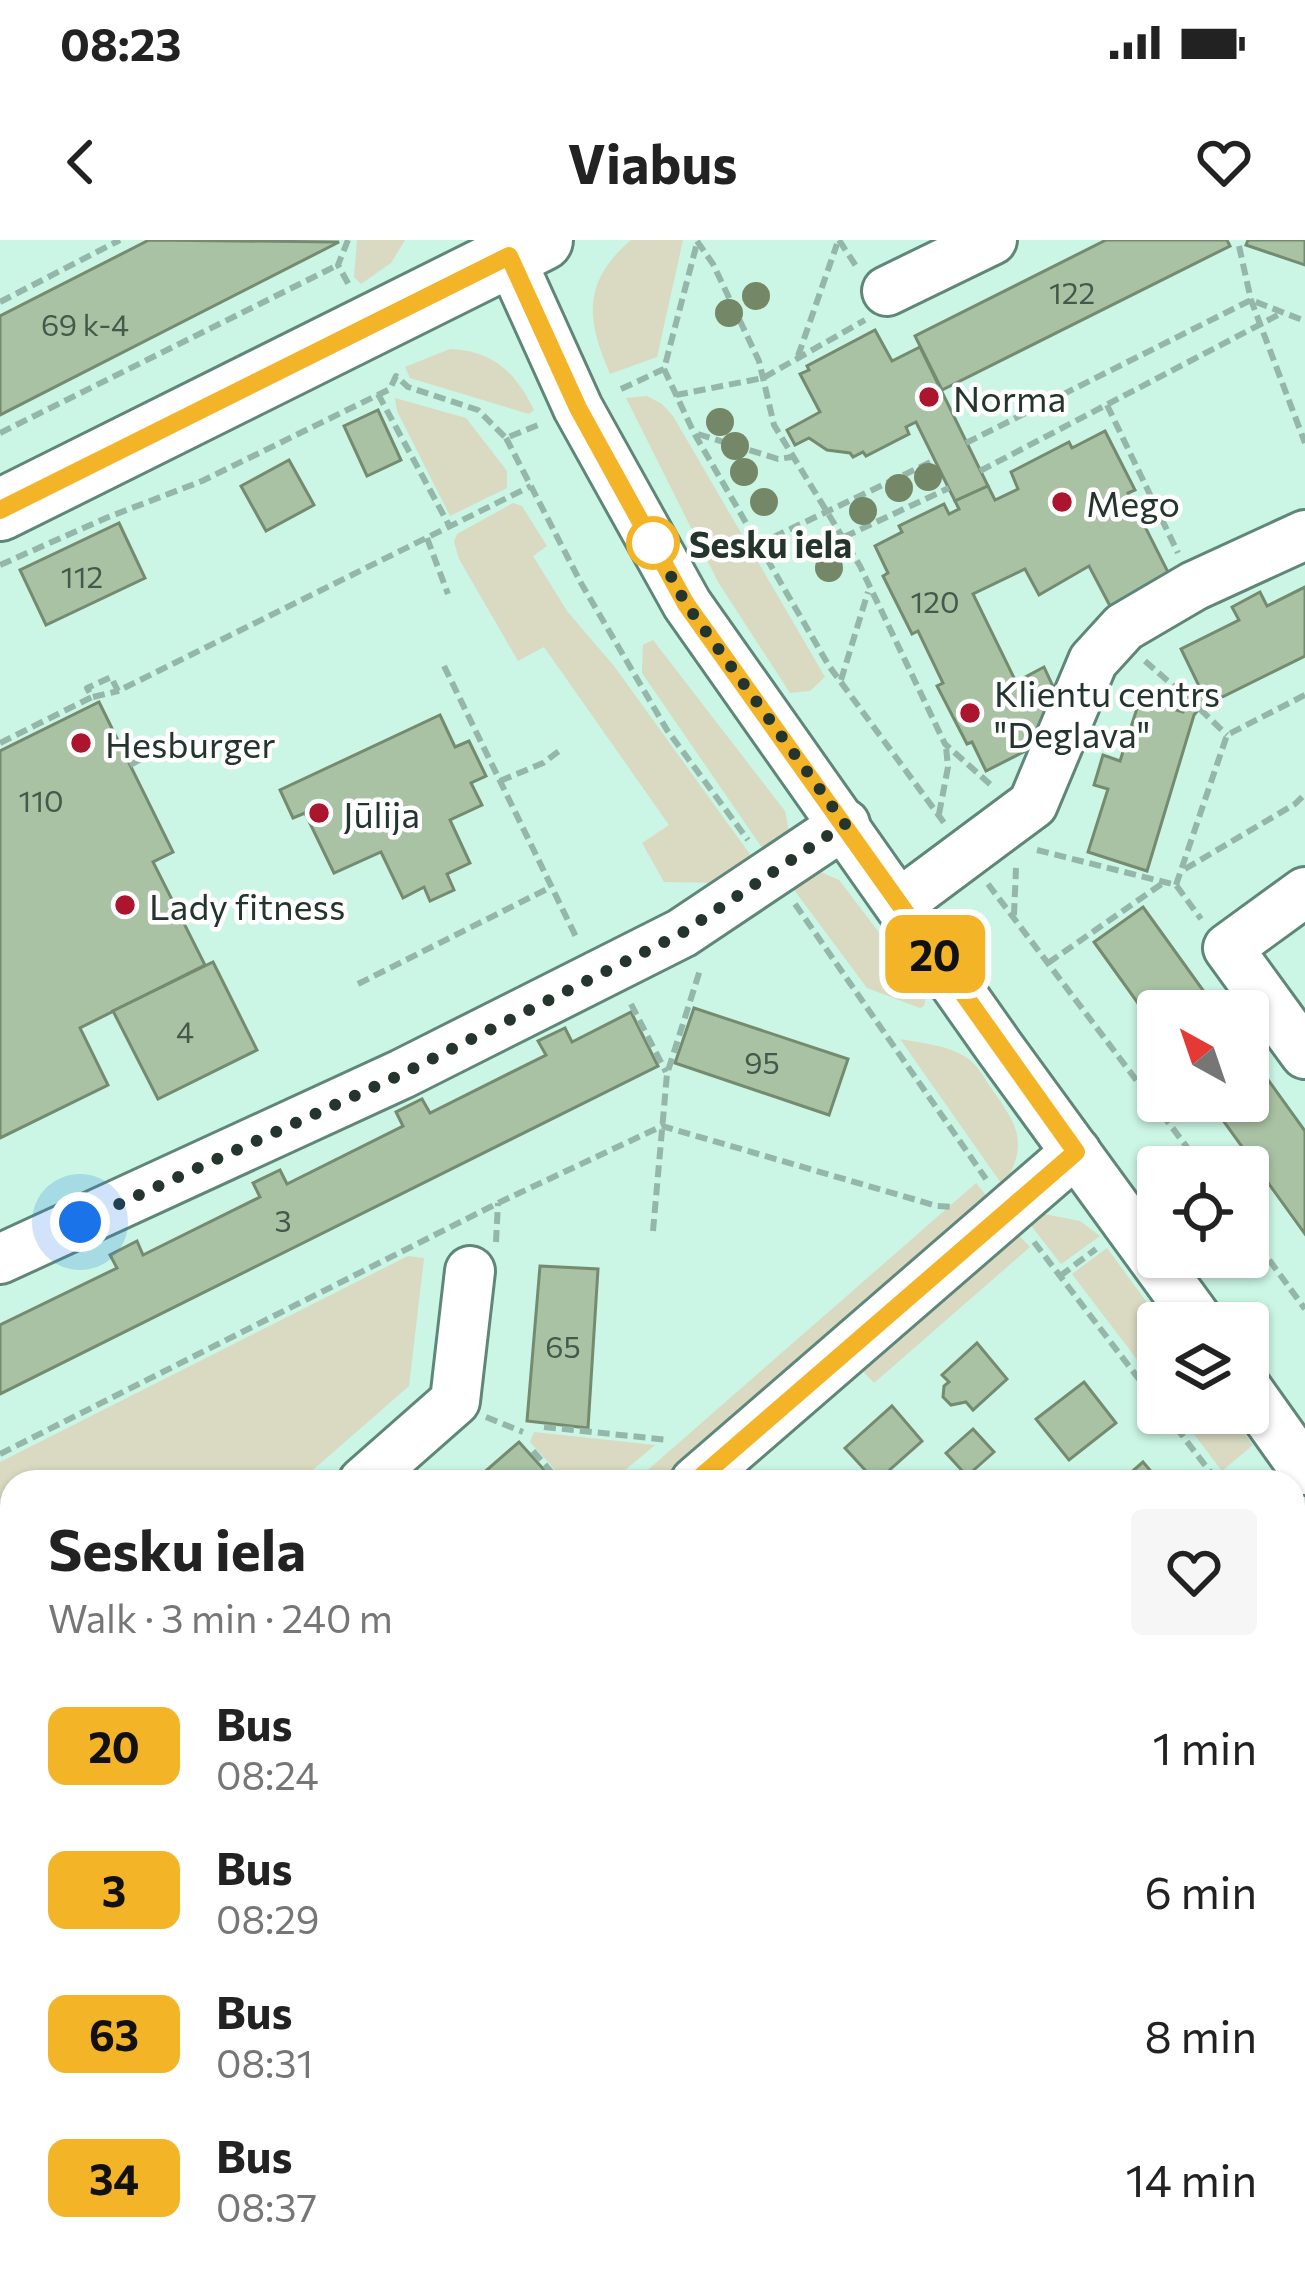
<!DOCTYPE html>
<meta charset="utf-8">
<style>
body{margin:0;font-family:Commissioner,sans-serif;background:#f6f6f6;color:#222;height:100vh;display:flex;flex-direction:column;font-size:45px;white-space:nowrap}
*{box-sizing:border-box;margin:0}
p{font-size:39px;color:#767676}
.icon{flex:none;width:66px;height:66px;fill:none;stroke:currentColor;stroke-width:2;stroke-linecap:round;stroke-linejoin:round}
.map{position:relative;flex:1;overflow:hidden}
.panel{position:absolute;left:0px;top:1230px;width:1305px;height:807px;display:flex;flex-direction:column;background:#fff;border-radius:36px 36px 0 0;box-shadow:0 3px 9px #0004}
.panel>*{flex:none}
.badge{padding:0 24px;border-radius:18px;font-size:42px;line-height:78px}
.needle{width:78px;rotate:320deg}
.tools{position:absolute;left:1137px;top:750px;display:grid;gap:24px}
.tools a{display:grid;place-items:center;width:132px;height:132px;border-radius:12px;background:#fff;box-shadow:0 3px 9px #0004;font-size:60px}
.you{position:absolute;width:60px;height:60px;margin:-30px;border:9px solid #fff;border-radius:50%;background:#1a73e8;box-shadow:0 0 0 18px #1a73e833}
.map>.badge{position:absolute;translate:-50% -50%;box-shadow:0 0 0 6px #fff}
.round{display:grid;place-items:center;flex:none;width:126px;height:126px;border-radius:12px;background:#f6f6f6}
.headline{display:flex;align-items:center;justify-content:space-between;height:204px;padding:0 48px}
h1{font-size:57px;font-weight:700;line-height:90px}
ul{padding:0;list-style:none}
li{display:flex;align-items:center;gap:36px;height:144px;padding:0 48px}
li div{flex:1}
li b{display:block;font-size:45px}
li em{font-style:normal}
li .badge{min-width:132px;font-weight:700;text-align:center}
.status{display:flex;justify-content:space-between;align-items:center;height:84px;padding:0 60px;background:#fff;direction:ltr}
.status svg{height:33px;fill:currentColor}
header{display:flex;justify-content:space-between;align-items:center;height:156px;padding:0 48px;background:#fff;font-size:54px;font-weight:700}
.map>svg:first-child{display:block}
</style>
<div class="status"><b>08:23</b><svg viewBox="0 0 49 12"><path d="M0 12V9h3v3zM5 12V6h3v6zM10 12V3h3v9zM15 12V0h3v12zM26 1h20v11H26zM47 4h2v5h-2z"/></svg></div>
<header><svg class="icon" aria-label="back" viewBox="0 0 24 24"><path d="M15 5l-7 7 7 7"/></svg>Viabus<svg class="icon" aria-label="heart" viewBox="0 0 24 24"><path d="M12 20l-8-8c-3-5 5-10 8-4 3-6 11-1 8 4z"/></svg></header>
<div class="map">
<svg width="1305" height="2035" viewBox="0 0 1305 2035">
<rect width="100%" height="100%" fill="#cbf5e4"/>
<g fill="#d9dac1">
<path d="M357 0H405L391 23 361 44 354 37Z"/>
<path d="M631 0H683L657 117 610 134C586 79 582 42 631 0Z"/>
<path d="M450 109C494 111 515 132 534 170L529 174 410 138 405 127Z"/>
<path d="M647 156 662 164 673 176 825 437 810 451 790 453 718 342 626 158Z"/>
<path d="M395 158 466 178 507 231V248L450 276 397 171Z"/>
<path d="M513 263 522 266 547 306 533 316 567 371 614 426 757 624 723 643 664 642 642 603 669 585 544 407 518 421 459 319 454 302 457 294Z"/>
<path d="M653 400 785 571 789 591 767 615 642 433 643 405Z"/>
<path d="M816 630 839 640 922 749 926 756 924 766 920 768 867 748 786 639Z"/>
<path d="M900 799C921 803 946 805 964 816 976 823 982 834 989 845 1016 884 1031 901 1003 946Z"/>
<path d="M976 943 990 960 668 1242H634Z"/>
<path d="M1044 974 1080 981 1100 996 1061 1024 1026 979Z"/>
<path d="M1013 989 1030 1007 874 1143 859 1127Z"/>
<path d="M1107 1008 1162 1083H1158V1147L1072 1034Z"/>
<path d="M408 1016 424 1018 409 1146 299 1242H12V1455L0 1431V1222Z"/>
<path d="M1178 1173H1229L1253 1205 1222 1231Z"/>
<path d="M534 1192 655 1205 611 1242H566L530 1202Z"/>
</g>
<g fill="#a9c2a3" stroke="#758b6f" stroke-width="3">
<path d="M149 0 339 2 0 175V76Z"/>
<path d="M1106 0H1227L1230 6 942 150 915 96Z"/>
<path d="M1248 0H1305V25L1246 5Z"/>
<path d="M875 90 892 121 920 107 988 246 955 261 916 182 906 187 909 194 866 216 863 212 853 217 850 213 827 210 809 198 795 205 787 190 820 172 800 134 809 130 807 126Z"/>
<path d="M378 170 401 220 367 236 344 186Z"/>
<path d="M1105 191 1135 250 1128 253 1170 336 1110 366 1089 326 1039 355 1025 329 973 354 1016 442 1044 427 1058 457 1045 501 986 531 972 502 967 504 937 446 943 443 918 391 912 394 883 336 888 333 875 306 902 292 899 286 944 264 949 274 959 269 955 261 988 246 995 260 1018 249 1011 232 1069 202 1072 208Z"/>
<path d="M289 220 314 265 266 291 241 246Z"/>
<path d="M119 283 145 338 46 385 20 330Z"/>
<path d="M1305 347V416L1208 464 1206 461 1194 475 1147 631 1088 612 1108 549 1094 545 1103 515 1120 521 1140 459 1183 472 1201 450 1181 409 1239 380 1232 367 1260 352 1267 366Z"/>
<path d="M99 462 173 612 153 622 205 725 80 788 108 845 0 898V511Z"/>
<path d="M440 475 455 507 469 501 486 536 471 543 482 565 450 580 470 623 447 634 454 650 430 661 424 647 403 658 381 612 334 633 305 573 293 578 280 550Z"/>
<path d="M1143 667 1218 771H1158V791L1094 702Z"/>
<path d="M213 722 257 810 158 859 113 771Z"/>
<path d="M694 768 848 819 829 875 675 823Z"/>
<path d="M631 772 658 826 0 1154V1085L117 1028 110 1015 137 1001 143 1015 260 957 253 943 280 930 287 944 403 886 396 872 422 859 430 873 546 815 538 801 565 788 572 802Z"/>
<path d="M1248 812 1305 891V994L1209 861H1248Z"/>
<path d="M540 1026 598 1029 588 1188 527 1181Z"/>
<path d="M977 1103 1007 1139 973 1170 966 1162 951 1165 943 1157 944 1146 949 1142 942 1135Z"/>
<path d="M1084 1142 1116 1183 1069 1220 1036 1179Z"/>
<path d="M892 1166 922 1201 876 1242 845 1208Z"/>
<path d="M973 1189 994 1212 967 1236 946 1213Z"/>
<path d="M519 1202 555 1242H473Z"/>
<path d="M1143 1222 1160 1242H1120Z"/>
<path d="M1295 1419 1305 1431V1500L1298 1492 1293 1496Z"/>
<path d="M1295 1879 1305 1889V1957L1297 1965 1293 1960Z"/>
<path d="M209 2025H322L311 2035H198Z"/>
<path d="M382 2025H461L470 2035H391Z"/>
<path d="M671 2025H714L724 2035H661Z"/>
</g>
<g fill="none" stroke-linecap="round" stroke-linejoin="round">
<g stroke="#5f8678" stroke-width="54">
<g id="minor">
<path d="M502 0 578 168 687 364 999 807 1200 1083"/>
<path d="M887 51 992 0"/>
<path d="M1305 652 1228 708 1305 814"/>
<path d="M900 663 1033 564 1093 421 1124 387 1194 346 1305 295"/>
<path d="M0 1019 402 834 682 693 845 584"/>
<path d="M1248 1150 1305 1230"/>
<path d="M363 1242 455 1161 470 1031"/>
<path d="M695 1242 1076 912"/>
<path d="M0 1563 12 1553"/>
<path d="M0 1645 12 1660"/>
<path d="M0 1861 12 1849"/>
</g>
</g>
<g stroke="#5f8678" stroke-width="66">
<path id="major" d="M0 270 542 0"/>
</g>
<g stroke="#95b7a9" stroke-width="6" stroke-dasharray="12 6" stroke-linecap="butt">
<path d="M348 0 338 25 349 45"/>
<path d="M839 0 858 29"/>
<path d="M697 1 713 24 759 121 774 185 860 326 945 504 992 546"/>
<path d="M1239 6 1251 60 1305 203"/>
<path d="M0 62 120 0"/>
<path d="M798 116 837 4"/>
<path d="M664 129 694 193 829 426 945 584"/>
<path d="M621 149 664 129 697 3"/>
<path d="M378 154 450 287"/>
<path d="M676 155 763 138 865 80"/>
<path d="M1107 165 1178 313"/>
<path d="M0 193 338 25"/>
<path d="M698 194 778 219 792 217"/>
<path d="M506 198 581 343 667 490 748 600"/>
<path d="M966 203 1251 60 1305 81"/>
<path d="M980 231 1280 74"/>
<path d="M844 297 949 248"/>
<path d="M427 298 448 354"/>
<path d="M757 305 935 220"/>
<path d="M0 325 106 278 202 241 390 149 396 136 408 147 478 170 506 198 543 183"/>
<path d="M1145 421 1192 462"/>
<path d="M444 426 578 701"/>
<path d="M841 440 868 352"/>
<path d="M93 457 118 451"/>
<path d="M1200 469 1227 495"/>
<path d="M0 503 92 457 87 448 111 437 118 451 531 246"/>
<path d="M130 525 160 509"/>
<path d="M500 541 543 523 559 511"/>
<path d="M939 574 948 527 946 507"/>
<path d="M1037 610 1176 645 1201 679"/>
<path d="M1185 629 1295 564 1305 554"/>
<path d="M988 644 1202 927"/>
<path d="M1176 645 1227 495 1305 455"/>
<path d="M795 664 986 939"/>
<path d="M1014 675 1016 628"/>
<path d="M1048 723 1163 643"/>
<path d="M358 744 551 647"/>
<path d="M631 764 666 832"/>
<path d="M653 991 667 834 700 730"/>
<path d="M1248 991 1305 1069"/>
<path d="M496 1002 498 963"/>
<path d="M1034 1002 1158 1164"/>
<path d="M1060 1036 1096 1009"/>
<path d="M1165 1173 1218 1242"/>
<path d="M486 1177 523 1192"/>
<path d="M544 1187 669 1200"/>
<path d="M533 1211 560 1242"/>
<path d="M0 1214 498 963 662 886 937 966 952 967"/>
<path d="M1293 1340 1305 1356"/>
<path d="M0 1444 10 1462 12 1503"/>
<path d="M760 2025 770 2035"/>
<path d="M161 2035 172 2025"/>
</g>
<use href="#minor" stroke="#fff" stroke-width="48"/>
<use href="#major" stroke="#fff" stroke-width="60"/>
</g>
<g fill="#748767">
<circle cx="756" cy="56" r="14"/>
<circle cx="729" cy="73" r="14"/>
<circle cx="720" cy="182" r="14"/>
<circle cx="735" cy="206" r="14"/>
<circle cx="744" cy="232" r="14"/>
<circle cx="928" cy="237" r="14"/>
<circle cx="899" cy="248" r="14"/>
<circle cx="764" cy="262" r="14"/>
<circle cx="863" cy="271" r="14"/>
<circle cx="829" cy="328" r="14"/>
</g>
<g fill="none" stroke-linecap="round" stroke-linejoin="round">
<g stroke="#fff" stroke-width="27">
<path id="line" d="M0 270 509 16 578 168 686 364 1076 912 695 1242"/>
</g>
<use href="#line" stroke="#f4b427" stroke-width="18"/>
<path stroke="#24352e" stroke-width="12" stroke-dasharray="0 21.6" d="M80 982 402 834 682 693 845 584 686 364 653 303"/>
</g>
<g fill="#ab152e" stroke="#fff" stroke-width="4.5">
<circle cx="929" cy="157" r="12"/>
<circle cx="1062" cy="262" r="12"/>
<circle cx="970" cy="473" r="12"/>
<circle cx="81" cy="503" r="12"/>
<circle cx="319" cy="573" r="12"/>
<circle cx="125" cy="665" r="12"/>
</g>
<circle fill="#fff" stroke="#f4b427" stroke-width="6" cx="653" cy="303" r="24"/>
<g text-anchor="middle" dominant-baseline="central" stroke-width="9" stroke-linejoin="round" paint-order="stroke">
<g font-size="30" fill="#45584b">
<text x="1072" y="51">122</text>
<text x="85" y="83">69 k-4</text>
<text x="82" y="335">112</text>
<text x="935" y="360">120</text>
<text x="41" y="559">110</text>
<text x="185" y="790">4</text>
<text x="762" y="821">95</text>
<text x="283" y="979">3</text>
<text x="563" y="1105">65</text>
</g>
<g font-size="36" fill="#24352e" stroke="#fff" text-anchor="start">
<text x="953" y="157">Norma</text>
<text x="1086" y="262">Mego</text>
<text x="994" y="452">Klientu centrs<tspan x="994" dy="41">"Deglava"</tspan></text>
<text x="105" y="503">Hesburger</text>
<text x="343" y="573">Jūlija</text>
<text x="149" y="665">Lady fitness</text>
</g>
<g font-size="36" font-weight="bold" fill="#24352e" stroke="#fff" text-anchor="start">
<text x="689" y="303">Sesku iela</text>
</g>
</g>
</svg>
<div class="tools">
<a><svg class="needle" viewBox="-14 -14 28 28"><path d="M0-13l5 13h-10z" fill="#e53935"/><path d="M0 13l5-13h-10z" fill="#767676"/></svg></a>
<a><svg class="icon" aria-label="locate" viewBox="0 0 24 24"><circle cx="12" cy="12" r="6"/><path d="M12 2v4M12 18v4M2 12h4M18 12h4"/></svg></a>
<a><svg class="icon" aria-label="layers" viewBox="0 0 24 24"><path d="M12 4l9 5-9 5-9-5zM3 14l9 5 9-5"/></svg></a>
</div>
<div class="you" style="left:80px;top:982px"></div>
<b class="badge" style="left:935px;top:714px;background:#f4b427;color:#111">20</b>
<section class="panel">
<div class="headline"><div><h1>Sesku iela</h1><p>Walk · 3 min · 240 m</p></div><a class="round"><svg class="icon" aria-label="heart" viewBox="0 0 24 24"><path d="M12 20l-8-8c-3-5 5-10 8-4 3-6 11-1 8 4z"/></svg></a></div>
<ul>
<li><span class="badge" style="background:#f4b427;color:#111">20</span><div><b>Bus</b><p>08:24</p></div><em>1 min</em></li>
<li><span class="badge" style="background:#f4b427;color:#111">3</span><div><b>Bus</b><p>08:29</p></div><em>6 min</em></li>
<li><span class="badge" style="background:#f4b427;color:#111">63</span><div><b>Bus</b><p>08:31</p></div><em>8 min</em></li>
<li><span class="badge" style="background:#f4b427;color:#111">34</span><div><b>Bus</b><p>08:37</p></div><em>14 min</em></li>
</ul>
</section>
</div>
